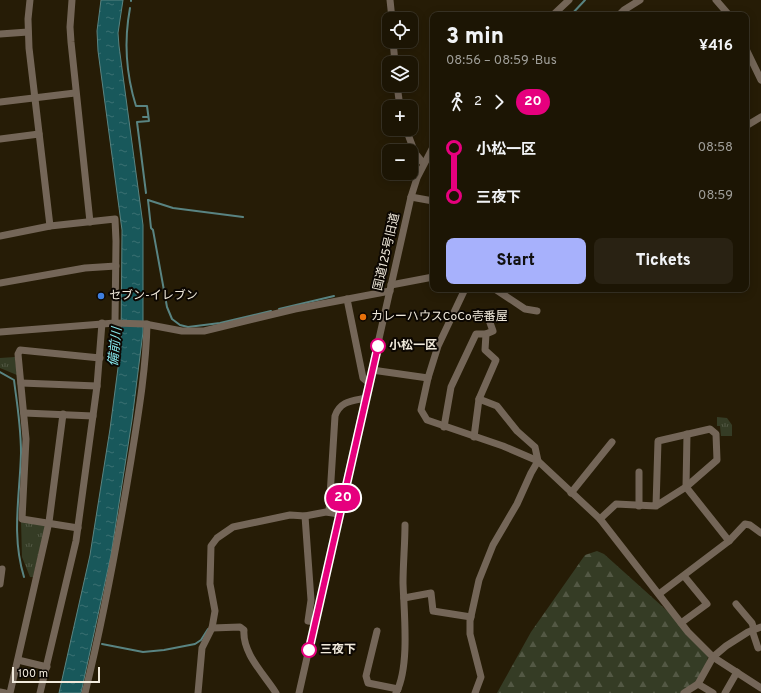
<!DOCTYPE html>
<meta charset="utf-8">
<style>
body{margin:0;font-family:Overpass,"Noto Sans JP",sans-serif;background:#292213;color:#f1f3f6;height:100vh;display:flex;flex-direction:column;font-size:15px;white-space:nowrap}
*{box-sizing:border-box;margin:0}
p{font-size:13px;color:#a09f9a}
.icon{flex:none;width:22px;height:22px;fill:none;stroke:currentColor;stroke-width:2;stroke-linecap:round;stroke-linejoin:round}
.map{position:relative;flex:1;overflow:hidden}
.panel{position:absolute;left:430px;top:12px;width:319px;height:280px;display:flex;flex-direction:column;background:#1c1504;border-radius:8px;box-shadow:0 2px 10px #0003,0 0 0 1px #3a3426}
.panel>*{flex:none}
.badge{padding:0 8px;border-radius:13px;font-size:14px;line-height:26px}
.controls{position:absolute;left:382px;top:12px;display:grid;gap:8px}
.controls a{display:grid;place-items:center;width:36px;height:36px;border-radius:8px;background:#1c1504;box-shadow:0 2px 10px #0003,0 0 0 1px #3a3426;font-size:20px}
.scale{position:absolute;left:12px;bottom:10px;width:88px;box-sizing:border-box;padding-left:4px;border:2px solid #f1eadc;border-top:0;font-size:11px;line-height:14px;white-space:nowrap;color:#f1eadc;-webkit-text-stroke:3px #0c0702;paint-order:stroke}
.map>.badge{position:absolute;translate:-50% -50%;box-shadow:0 0 0 2px #fff}
.legs{display:flex;align-items:center;gap:6px;height:44px;padding:0 16px;font-size:13px}
.legs p{margin-inline-start:auto}
.head{display:flex;align-items:center;justify-content:space-between;height:68px;padding:0 16px}
h1{font-size:22px;font-weight:800;line-height:30px}
.button{display:flex;gap:8px;margin-top:auto;padding:8px 16px}
.button a{flex:1;height:46px;border-radius:8px;background:#a7b1fc;color:#111;font-size:16px;font-weight:800;line-height:46px;text-align:center}
.button a+a{background:#292213;color:#f1f3f6}
ul{padding:0 16px;list-style:none}
li{display:flex;align-items:center;gap:14px;height:48px;font-size:15px}
li i{display:grid;place-items:center;width:6px;height:100%;margin:0 5px;background:currentColor}
li i::after{content:'';width:10px;height:10px;margin:-5px;border:3px solid;border-radius:50%;background:#1c1504}
li p{margin-inline-start:auto}
li:first-child i{background:linear-gradient(#0000 50%,currentColor 0)}
li:last-child i{background:linear-gradient(currentColor 50%,#0000 0)}
.map>svg:first-child{display:block}
</style>
<div class="map">
<svg width="761" height="693" viewBox="0 0 761 693">
<defs>
<pattern id="forest-firs" width="22" height="20" patternUnits="userSpaceOnUse"><rect width="22" height="20" fill="#353c25"/><path d="M5 1l3.5 6h-7zM16 11l3.5 6h-7z" fill="#535844"/></pattern>
<pattern id="park-tufts" width="24" height="20" patternUnits="userSpaceOnUse"><rect width="24" height="20" fill="#353c25"/><path d="M3 7l-1-3M5 7V3M7 7l1-3M15 17l-1-3M17 17v-4M19 17l1-3" fill="none" stroke="#535844"/></pattern>
<pattern id="water-ripples" width="26" height="14" patternUnits="userSpaceOnUse"><rect width="26" height="14" fill="#18585b"/><path d="M2 4q2-2 4 0t4 0M15 11q2-2 4 0t4 0" fill="none" stroke="#3a7072"/></pattern>
</defs>
<rect width="100%" height="100%" fill="#261c06"/>
<path fill="url(#forest-firs)" d="M597 551 604 554 703 643C705 647 708 651 708 655 709 663 694 687 687 693H497L531 632 585 555Z"/>
<g fill="url(#park-tufts)">
<path d="M15 357 17 375 0 368V358Z"/>
<path d="M717 417 727 418 732 425V436H721L720 426H717Z"/>
<path d="M21 521 43 524 45 527 33 577H30L22 557Z"/>
</g>
<path fill="url(#water-ripples)" stroke="#598482" d="M101 0H123L118 33 119 46 143 225V332L132 420 111 555 81 693H59L90 555 110 429 121 345 122 230 98 51 97 31Z"/>
<g fill="none" stroke-linecap="round" stroke-linejoin="round">
<g stroke="#598482" stroke-width="2">
<path d="M131 1V0"/>
<path d="M130 8C124 40 126 74 136 106H147L149 121 137 122 146 193"/>
<path d="M571 15 585 0"/>
<path d="M143 117H148"/>
<path d="M148 200 151 228 153 230 167 307 172 319 180 325 188 327 220 323 271 311"/>
<path d="M148 200 173 208 243 217"/>
<path d="M279 309 334 296"/>
<path d="M0 372 14 380 15 388C18 409 21 431 21 453 20 495 11 535 24 577"/>
<path d="M102 644 143 652 164 650 195 644 201 640 208 629"/>
</g>
<g stroke="#746658" stroke-width="7">
<path d="M30 0 28 19 29 48 50 226"/>
<path d="M72 0 70 27 71 42 90 222"/>
<path d="M390 0 392 19"/>
<path d="M716 0 729 15"/>
<path d="M553 15 569 0"/>
<path d="M619 15 624 10 640 0"/>
<path d="M0 34 28 32"/>
<path d="M393 41 395 63"/>
<path d="M746 49 761 80"/>
<path d="M397 85 400 107"/>
<path d="M0 102 75 93"/>
<path d="M746 126 761 117"/>
<path d="M406 129 415 153 423 163"/>
<path d="M0 139 39 134"/>
<path d="M411 197 433 201"/>
<path d="M0 236 50 226 115 219 116 241 115 323"/>
<path d="M0 283 85 268 116 266"/>
<path d="M391 285 433 277"/>
<path d="M465 289 438 346 428 378 421 410 427 420 503 446 538 461 600 519 688 632 713 657 761 688"/>
<path d="M495 289 525 309 537 311"/>
<path d="M347 299 363 378 369 383"/>
<path d="M0 332 115 323 145 324 182 331H204L295 309 390 291"/>
<path d="M372 370 428 378"/>
<path d="M21 383 97 386"/>
<path d="M24 413 93 416"/>
<path d="M444 427 451 387 476 334H486"/>
<path d="M687 434 686 487 729 541"/>
<path d="M474 437 479 399 496 360 485 350 486 334 493 331 489 320"/>
<path d="M571 493 612 442"/>
<path d="M639 506V472"/>
<path d="M329 512 335 416C340 401 352 401 366 398"/>
<path d="M305 516 311 600 308 621 316 622"/>
<path d="M600 519 616 504 656 506 686 487 717 460 716 434 710 429 658 441 656 506"/>
<path d="M78 528 22 519 26 439 18 354 20 350 100 358"/>
<path d="M0 584 2 569"/>
<path d="M659 594 729 541 745 524 750 525 761 533"/>
<path d="M404 598 431 593 433 611 471 617"/>
<path d="M736 604 752 623 754 629"/>
<path d="M681 623 707 604 684 576"/>
<path d="M212 628 240 627 244 630C242 653 264 674 276 693"/>
<path d="M752 630 758 648"/>
<path d="M377 631 366 676 368 683 398 689"/>
<path d="M18 660 47 667"/>
<path d="M698 684 713 693"/>
<path d="M0 692 5 693"/>
<path d="M10 693 49 522 63 414"/>
<path d="M40 693 76 541 97 386 102 323"/>
<path d="M85 693C104 616 118 539 131 460 138 416 146 370 147 324"/>
<path d="M198 693 202 648 212 628 215 611 210 584 211 546 217 538 233 527 290 515 305 516 326 512 339 514"/>
<path d="M299 693 411 197 417 178 433 147"/>
<path d="M396 693C410 667 404 613 403 583 403 564 405 544 405 525"/>
<path d="M475 693 481 677 470 634V621L479 580 493 545 517 504 531 473 538 461 535 447 517 431 497 406 479 399"/>
<path d="M684 693 698 684 713 657 726 646 748 632 761 627"/>
<path d="M725 693 737 672"/>
</g>
</g>
<g fill="none" stroke-linecap="round" stroke-linejoin="round">
<g stroke="#fff" stroke-width="9">
<path id="line-1" d="M309 650 378 346"/>
</g>
<use href="#line-1" stroke="#e6007e" stroke-width="6"/>
</g>
<circle fill="#3f7fe0" stroke="#0c0702" stroke-width="1.5" cx="101" cy="296" r="4"/>
<circle fill="#e8710a" stroke="#0c0702" stroke-width="1.5" cx="363" cy="317" r="4"/>
<g fill="#fff" stroke="#e6007e" stroke-width="2">
<circle cx="378" cy="346" r="7"/>
<circle cx="309" cy="650" r="7"/>
</g>
<g text-anchor="middle" dominant-baseline="central" stroke-width="4" stroke-linejoin="round" paint-order="stroke">
<g font-size="12" fill="#f1eadc" stroke="#0c0702">
<text transform="translate(387 252) rotate(-77)">国道125号旧道</text>
</g>
<g font-size="12" fill="#f1eadc" stroke="#0c0702" text-anchor="start">
<text x="109" y="296">セブン-イレブン</text>
<text x="371" y="317">カレーハウスCoCo壱番屋</text>
</g>
<g font-size="12" font-weight="bold" fill="#f1eadc" stroke="#0c0702" text-anchor="start">
<text x="389" y="346">小松一区</text>
<text x="320" y="650">三夜下</text>
</g>
<g font-size="13" font-style="italic" fill="#87e8ed" stroke="#0c0702">
<text transform="translate(116 347) rotate(-84)">備前川</text>
</g>
</g>
</svg>
<div class="controls">
<a><svg class="icon" aria-label="locate" viewBox="0 0 24 24"><circle cx="12" cy="12" r="6"/><path d="M12 2v4M12 18v4M2 12h4M18 12h4"/></svg></a>
<a><svg class="icon" aria-label="layers" viewBox="0 0 24 24"><path d="M12 4l9 5-9 5-9-5zM3 14l9 5 9-5"/></svg></a>
<a>+</a>
<a>−</a>
</div>
<div class="scale">100 m</div>
<b class="badge" style="left:343px;top:498px;background:#e6007e;color:#fff">20</b>
<section class="panel">
<div class="head"><div><h1>3 min</h1><p>08:56 – 08:59 · Bus</p></div><b>¥416</b></div>
<div class="legs"><svg class="icon" aria-label="walk" viewBox="0 0 24 24"><circle cx="13" cy="4" r="2"/><path d="M13 8l-2 6 4 7M11 14l-3 7M7 12l3-4h3l4 4"/></svg>2<svg class="icon" aria-label="forward" viewBox="0 0 24 24"><path d="M9 5l7 7-7 7"/></svg><b class="badge" style="background:#e6007e;color:#fff">20</b></div>
<ul>
<li><i style="color:#e6007e"></i><b>小松一区</b><p>08:58</p></li>
<li><i style="color:#e6007e"></i><b>三夜下</b><p>08:59</p></li>
</ul>
<div class="button"><a>Start</a><a>Tickets</a></div>
</section>
</div>
